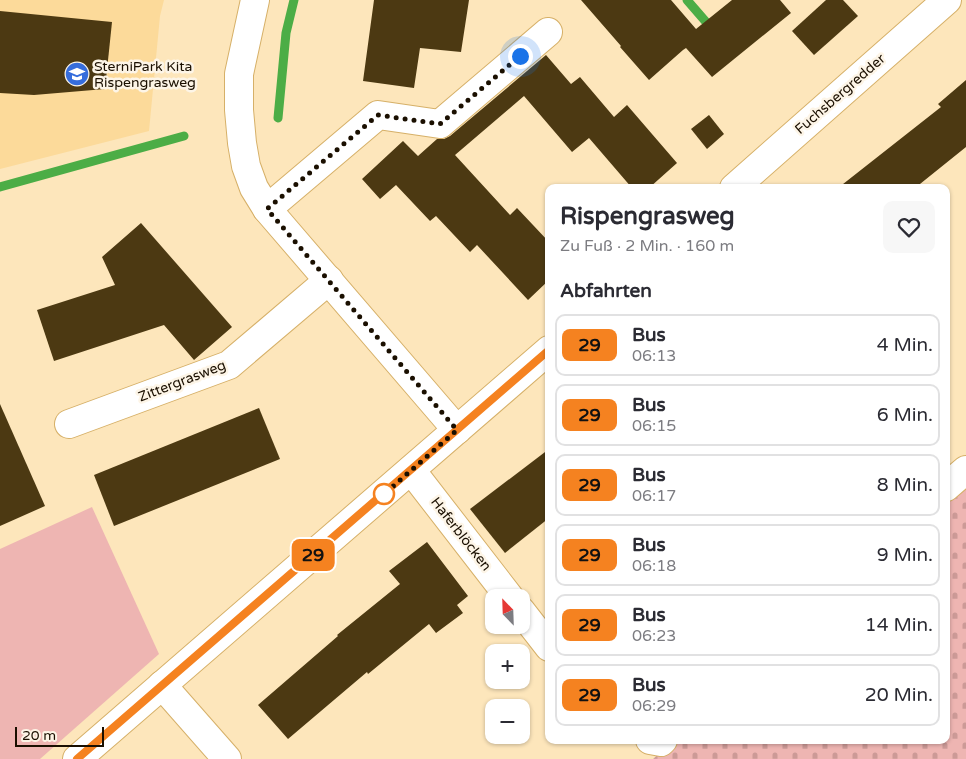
<!DOCTYPE html>
<html lang="de">
<meta charset="utf-8">
<style>
body{margin:0;font-family:"Varela Round",sans-serif;background:#f7f7f7;color:#2b2b33;height:100vh;display:flex;flex-direction:column;font-size:19px;white-space:nowrap}
*{box-sizing:border-box;margin:0}
p{font-size:16px;color:#7c7c81}
.icon{flex:none;width:28px;height:28px;fill:none;stroke:currentColor;stroke-width:2;stroke-linecap:round;stroke-linejoin:round}
.map{position:relative;flex:1;overflow:hidden}
.details{position:absolute;left:545px;top:184px;width:405px;height:560px;display:flex;flex-direction:column;background:#fff;border-radius:10px;box-shadow:0 1px 4px #0004}
.details>*{flex:none}
.badge{padding:0 10px;border-radius:8px;font-size:18px;line-height:32px}
.needle{width:32px;rotate:337deg}
.fabs{position:absolute;left:485px;top:589px;display:grid;gap:10px}
.fabs a{display:grid;place-items:center;width:45px;height:45px;border-radius:10px;background:#fff;box-shadow:0 1px 4px #0004;font-size:25px}
.scale{position:absolute;left:15px;bottom:12px;width:89px;box-sizing:border-box;padding-left:5px;border:2px solid #1a0f00;border-top:0;font-size:14px;line-height:18px;white-space:nowrap;color:#1a0f00;-webkit-text-stroke:4px #fdf5e7;paint-order:stroke}
.you{position:absolute;width:25px;height:25px;margin:-12px;border:4px solid #fff;border-radius:50%;background:#1a73e8;box-shadow:0 0 0 8px #1a73e833}
.map>.badge{position:absolute;translate:-50% -50%;box-shadow:0 0 0 2px #fff}
h2{padding:0 15px;font-size:19px;line-height:45px}
.round{display:grid;place-items:center;flex:none;width:52px;height:52px;border-radius:10px;background:#f7f7f7}
.overview{display:flex;align-items:center;justify-content:space-between;height:85px;padding:0 15px}
h1{font-size:24px;font-weight:700;line-height:38px}
ul{padding:0;list-style:none}
li{display:flex;align-items:center;gap:15px;height:62px;margin:0 10px 8px;padding:0 5px;border:2px solid #e1e1e2;border-radius:10px}
li div{flex:1}
li b{display:block;font-size:19px}
li em{font-style:normal}
li .badge{min-width:55px;font-weight:700;text-align:center}
.map>svg:first-child{display:block}
</style>
<div class="map">
<svg width="966" height="759" viewBox="0 0 966 759">
<defs>
<pattern id="cemetery-stones" width="16" height="16" patternUnits="userSpaceOnUse" patternTransform="scale(1.25)"><rect width="16" height="16" fill="#eeb5b2"/><path d="M2 7V4a2 2 0 0 1 4 0v3zM10 15v-3a2 2 0 0 1 4 0v3z" fill="#cc9a97"/></pattern>
</defs>
<rect width="100%" height="100%" fill="#fde6bb"/>
<path fill="#fcda9a" d="M0 0H164L160 16 149 131 0 169Z"/>
<path fill="url(#cemetery-stones)" d="M966 486V759H653L674 740H946V504Z"/>
<path fill="#eeb5b2" d="M92 507 159 654 40 759H0V549Z"/>
<g fill="none" stroke-linecap="round" stroke-linejoin="round">
<g stroke="#4cad46" stroke-width="9">
<path d="M687 0 713 30"/>
<path d="M278 118 286 33 294 0"/>
<path d="M0 187 184 136"/>
</g>
</g>
<g fill="#4c3912">
<path d="M374 0H469L461 52 420 48 414 88 363 81Z"/>
<path d="M581 0H671L696 29 732 0H780L791 13 712 77 686 48 683 50 649 80 620 47 621 46Z"/>
<path d="M826 0H843L858 16 814 55 792 31Z"/>
<path d="M0 11 112 22 105 89 34 95 0 93Z"/>
<path d="M546 55 571 84 580 77 614 117 627 105 677 163 649 188H632L589 138 572 152 524 96 455 155 510 215 517 208 549 242V280L528 300 477 245 470 252 436 216 430 221 396 185 380 199 362 179 403 141 418 156 437 139H444L450 136Z"/>
<path d="M966 80V147L915 188H838L941 107 938 104Z"/>
<path d="M709 115 724 134 707 149 691 129Z"/>
<path d="M141 223 232 327 194 360 164 325 54 361 37 310 115 285 102 257Z"/>
<path d="M0 404 45 506 0 526Z"/>
<path d="M259 408 280 459 114 526 94 475Z"/>
<path d="M549 449V518L505 553 470 509Z"/>
<path d="M427 542 468 596 457 605 463 613 436 633 429 624 368 674 367 672 288 739 258 705 338 636 337 635 400 584 389 571Z"/>
</g>
<g fill="none" stroke-linecap="round" stroke-linejoin="round">
<g stroke="#d6b068" stroke-width="30">
<g id="minor">
<path d="M255 0 239 74V110L242 143 246 166 254 188 267 209 457 430"/>
<path d="M734 188 947 0"/>
<path d="M267 209 378 115 440 124 548 32"/>
<path d="M69 424 229 365 329 280"/>
<path d="M411 470 510 598"/>
<path d="M946 487 966 470"/>
<path d="M521 611 549 647"/>
<path d="M162 685 227 759"/>
<path d="M650 740 661 742 663 740"/>
<path d="M77 759 549 350"/>
</g>
</g>
<use href="#minor" stroke="#fff" stroke-width="28"/>
</g>
<g fill="none" stroke-linecap="round" stroke-linejoin="round">
<g stroke="#fff" stroke-width="11">
<path id="line" d="M77 759 549 350"/>
</g>
<use href="#line" stroke="#f58220" stroke-width="8"/>
<path stroke="#1a0f00" stroke-width="5" stroke-dasharray="0 9" d="M384 494 382 496 457 430 267 209 378 115 440 124 520 56"/>
</g>
<defs>
<g id="school-disc" transform="scale(1.25)"><circle r="9.5" fill="#366ddc" stroke="#fdf5e7"/><path d="M0-5L7-2L0 1L-7-2ZM-4 1L0 2.5L4 1V4Q0 6-4 4Z" fill="#fff"/></g>
</defs>
<g fill-rule="evenodd">
<use href="#school-disc" x="77" y="74"/>
</g>
<circle fill="#fff" stroke="#f58220" stroke-width="2.5" cx="384" cy="494" r="10"/>
<g text-anchor="middle" dominant-baseline="central" stroke-width="5" stroke-linejoin="round" paint-order="stroke">
<g font-size="14" fill="#1a0f00" stroke="#fdf5e7" text-anchor="start">
<text x="94" y="66">SterniPark Kita<tspan x="94" dy="16">Rispengrasweg</tspan></text>
</g>
<g font-size="14" fill="#1a0f00" stroke="#fdf5e7">
<text transform="translate(840 94) rotate(-41)">Fuchsbergredder</text>
<text transform="translate(182 381) rotate(-21)">Zittergrasweg</text>
<text transform="translate(461 534) rotate(52)">Haferblöcken</text>
</g>
</g>
</svg>
<div class="fabs">
<a><svg class="needle" viewBox="-14 -14 28 28"><path d="M0-13l5 13h-10z" fill="#e53935"/><path d="M0 13l5-13h-10z" fill="#7c7c81"/></svg></a>
<a>+</a>
<a>−</a>
</div>
<div class="scale">20 m</div>
<div class="you" style="left:520px;top:56px"></div>
<b class="badge" style="left:313px;top:555px;background:#f58220;color:#111">29</b>
<section class="details">
<div class="overview"><div><h1>Rispengrasweg</h1><p>Zu Fuß · 2 Min. · 160 m</p></div><a class="round"><svg class="icon" aria-label="heart" viewBox="0 0 24 24"><path d="M12 20l-8-8c-3-5 5-10 8-4 3-6 11-1 8 4z"/></svg></a></div>
<h2>Abfahrten</h2>
<ul>
<li><span class="badge" style="background:#f58220;color:#111">29</span><div><b>Bus</b><p>06:13</p></div><em>4 Min.</em></li>
<li><span class="badge" style="background:#f58220;color:#111">29</span><div><b>Bus</b><p>06:15</p></div><em>6 Min.</em></li>
<li><span class="badge" style="background:#f58220;color:#111">29</span><div><b>Bus</b><p>06:17</p></div><em>8 Min.</em></li>
<li><span class="badge" style="background:#f58220;color:#111">29</span><div><b>Bus</b><p>06:18</p></div><em>9 Min.</em></li>
<li><span class="badge" style="background:#f58220;color:#111">29</span><div><b>Bus</b><p>06:23</p></div><em>14 Min.</em></li>
<li><span class="badge" style="background:#f58220;color:#111">29</span><div><b>Bus</b><p>06:29</p></div><em>20 Min.</em></li>
</ul>
</section>
</div>
